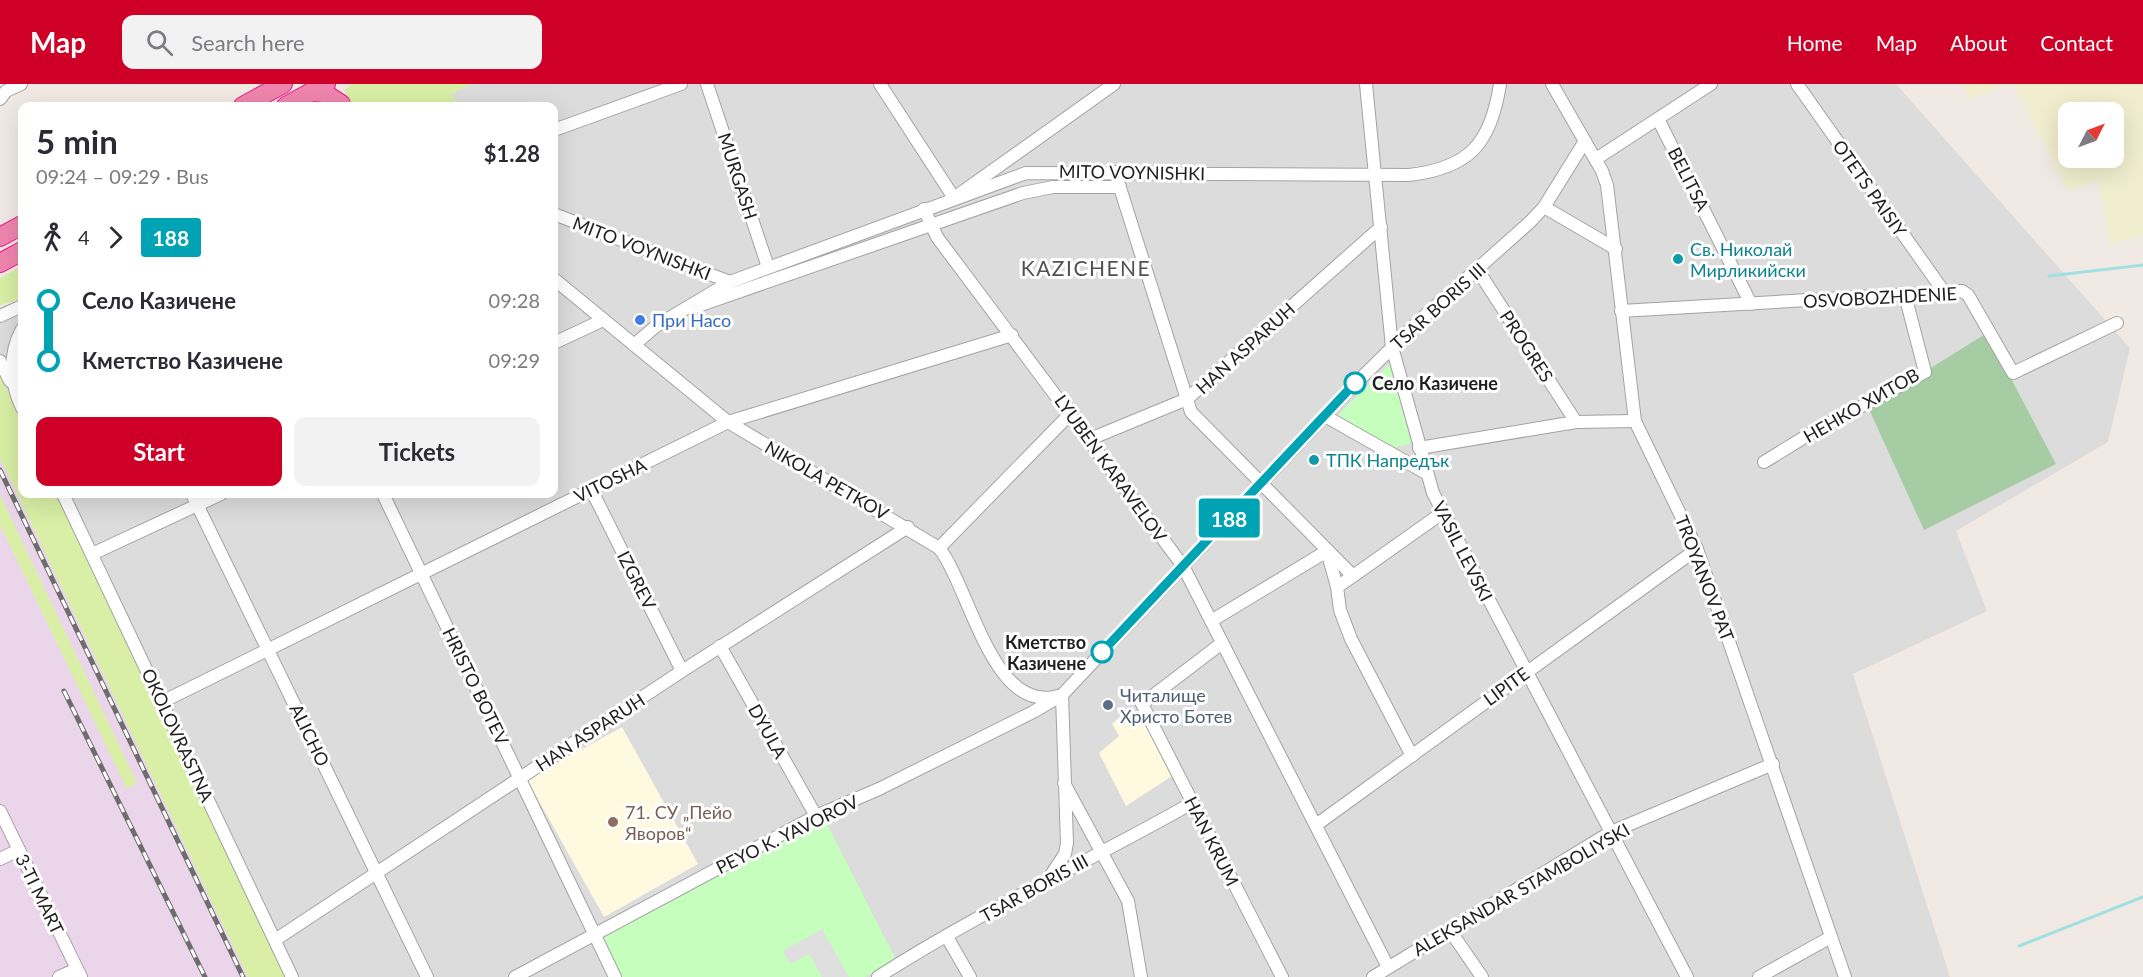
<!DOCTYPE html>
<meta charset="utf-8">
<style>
body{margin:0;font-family:Lato,sans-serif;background:#f2f2f3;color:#2b2b33;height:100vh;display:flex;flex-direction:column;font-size:22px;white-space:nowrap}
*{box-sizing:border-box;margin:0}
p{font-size:20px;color:#7c7c81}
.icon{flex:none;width:33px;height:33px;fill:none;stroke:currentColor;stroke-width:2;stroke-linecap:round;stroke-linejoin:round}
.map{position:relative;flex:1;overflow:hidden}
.details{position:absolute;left:18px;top:18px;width:540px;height:396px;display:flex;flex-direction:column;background:#fff;border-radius:12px;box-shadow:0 6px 24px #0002}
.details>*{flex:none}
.badge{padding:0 12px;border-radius:4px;font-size:21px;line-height:39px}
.needle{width:39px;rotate:48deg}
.buttons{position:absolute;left:2058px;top:18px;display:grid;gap:12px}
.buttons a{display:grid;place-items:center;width:66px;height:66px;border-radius:12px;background:#fff;box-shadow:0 6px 24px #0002;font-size:30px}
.map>.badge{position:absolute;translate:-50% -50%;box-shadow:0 0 0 3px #fff}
.legs{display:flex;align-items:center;gap:9px;height:66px;padding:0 18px;font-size:20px}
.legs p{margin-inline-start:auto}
.summary{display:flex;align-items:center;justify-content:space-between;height:102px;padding:0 18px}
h1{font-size:33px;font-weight:700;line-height:45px}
.primary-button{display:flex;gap:12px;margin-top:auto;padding:12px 18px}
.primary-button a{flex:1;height:69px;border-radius:12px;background:#ce0028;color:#fff;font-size:24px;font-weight:700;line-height:69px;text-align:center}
.primary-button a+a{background:#f2f2f3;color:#2b2b33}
ul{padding:0 18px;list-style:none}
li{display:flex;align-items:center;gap:21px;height:60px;font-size:22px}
li i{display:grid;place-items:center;width:9px;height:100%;margin:0 8px;background:currentColor}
li i::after{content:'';width:15px;height:15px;margin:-8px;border:4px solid;border-radius:50%;background:#fff}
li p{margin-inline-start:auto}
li:first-child i{background:linear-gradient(#0000 50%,currentColor 0)}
li:last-child i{background:linear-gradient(currentColor 50%,#0000 0)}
header{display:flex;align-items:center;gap:36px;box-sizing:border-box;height:84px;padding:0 30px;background:#ce0028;color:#fff}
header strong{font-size:28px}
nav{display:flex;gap:33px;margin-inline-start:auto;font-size:21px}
.search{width:420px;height:54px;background:#f2f2f3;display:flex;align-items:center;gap:15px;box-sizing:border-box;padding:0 21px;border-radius:12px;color:#7c7c81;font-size:22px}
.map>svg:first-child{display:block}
</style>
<header>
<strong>Map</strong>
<div class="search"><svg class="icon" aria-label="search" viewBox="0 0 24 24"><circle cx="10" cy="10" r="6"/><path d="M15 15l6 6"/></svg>Search here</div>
<nav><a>Home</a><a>Map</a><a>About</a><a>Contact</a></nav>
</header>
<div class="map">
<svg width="2143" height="893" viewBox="0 0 2143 893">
<rect width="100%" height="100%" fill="#f1eae4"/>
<g fill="#dddcdc">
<path d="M471 0H1896L2130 264 2108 358 1956 447 1987 527 1853 590 1950 893H285L56 410H554V22H458L451 10Z"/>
<path d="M22 215V338L0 291V224Z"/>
</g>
<path fill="#ead5ea" d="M0 374 248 893H0V441L127 704 137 699 0 411Z"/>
<g fill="#fff9df">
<path d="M1141 628 1172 692 1126 722 1099 669 1119 652 1112 640 1124 629Z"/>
<path d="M622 643 698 780 604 833 527 696Z"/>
</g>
<g fill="#f1edce" fill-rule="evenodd">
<path d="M1960 0H2009L1970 15Z"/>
<path d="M2013 0H2143V151L2110 161 2099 96 2068 107ZM2068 28H2114V74H2068Z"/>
</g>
<g fill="#d8efa5">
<path d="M352 0H471L451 10 458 22H356L347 15 345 6Z"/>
<path d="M22 182V215L0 221V194Z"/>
<path d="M0 291 22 338V410H56L285 893H248L0 374Z"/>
<path d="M0 411 137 699 127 705 0 441Z"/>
</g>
<path fill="#a5cca3" d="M1987 249 2056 380 1924 446 1868 323Z"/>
<g fill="#c5febd">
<path d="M1391 278 1411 360 1393 364 1337 332Z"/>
<path d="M825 736 896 876 865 893H620L600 854Z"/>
</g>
<path fill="#dfdfdf" d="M822 845 849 893H822L809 870 790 880 783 867Z"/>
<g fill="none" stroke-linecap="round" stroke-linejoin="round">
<g stroke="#a0e0e2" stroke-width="3">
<path d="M2049 192 2143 181"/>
<path d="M2019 862 2143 813"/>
</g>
<g stroke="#a3a3a3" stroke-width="14">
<g id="minor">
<path d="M707 0 768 183"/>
<path d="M880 0 954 114 1114 0"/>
<path d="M1366 0 1392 263 1433 409 1687 893"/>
<path d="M1552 0 1602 87 1607 101 1635 337 1697 465 1845 893"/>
<path d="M1797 0 1944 208"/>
<path d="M0 15 6 7 21 0"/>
<path d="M1658 35 1751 220"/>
<path d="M554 46 681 0"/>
<path d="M1596 75 1711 0"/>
<path d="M1115 88 1191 328 1353 492 1337 503 1340 526 1351 555 1412 672"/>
<path d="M1544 123 1616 165"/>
<path d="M924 125 937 153 1183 482 1388 883"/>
<path d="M554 130 730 198"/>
<path d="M1477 185 1576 338"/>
<path d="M554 195 728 338 939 464C970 503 992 631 1058 612"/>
<path d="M695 223 1023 109 1053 103H1120"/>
<path d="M1621 227 1962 207 1968 211 2013 289 2117 239"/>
<path d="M0 232 22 222"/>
<path d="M22 245C8 271 10 299 22 324"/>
<path d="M554 259 603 236"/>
<path d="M634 261 656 242 730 198 1026 89 1409 91C1470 84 1491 59 1500 0"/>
<path d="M0 277 10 297"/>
<path d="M1325 332 1426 389"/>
<path d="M1090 355 1187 315 1381 143"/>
<path d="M1419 364 1576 338 1635 337"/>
<path d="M1764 378 1808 351 1925 288 1905 211"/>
<path d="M591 405 682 587"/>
<path d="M63 410 292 893"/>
<path d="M192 410 427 893"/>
<path d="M383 410 615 893"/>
<path d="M939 464 1071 329"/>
<path d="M92 470 221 410"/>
<path d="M1353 492 1442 429"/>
<path d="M1211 537 1327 467 1337 503"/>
<path d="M1222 559 1142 620 1282 893"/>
<path d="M720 562 816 732"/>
<path d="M162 618 728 338 1012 251"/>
<path d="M1064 699 1128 817 1141 893"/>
<path d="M0 727 81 893"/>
<path d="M1316 741 1697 465"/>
<path d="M0 775 19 766"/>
<path d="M1051 791 1065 770 1067 759 1062 611"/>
<path d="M1449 845 1482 893"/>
<path d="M947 853 970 893"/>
<path d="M275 856 682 587 908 443"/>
<path d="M59 893 77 885"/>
<path d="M515 893 816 732 879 705 1033 628 1062 611 1348 307 1421 235 1530 138 1544 123 1585 57"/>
<path d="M878 893C979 828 1088 778 1192 719"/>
<path d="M1373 893 1611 748 1773 680"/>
<path d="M1759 893 1831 853"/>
</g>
</g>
<g stroke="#eb1588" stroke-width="20">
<g id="highway">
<path d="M313 8 324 9 341 20"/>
<path d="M243 22 283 0"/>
<path d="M286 22 326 0"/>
<path d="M0 153 22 141"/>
<path d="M0 179 22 167"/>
</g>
</g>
<use href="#minor" stroke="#fff" stroke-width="12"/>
<use href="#highway" stroke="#ef85ad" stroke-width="18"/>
<g stroke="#6d6d6d" stroke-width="5">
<g id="rail">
<path d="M0 386 243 893"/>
<path d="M64 607 205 893"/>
</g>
</g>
<use href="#rail" stroke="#fff" stroke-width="3" stroke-dasharray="9" stroke-linecap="butt"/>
</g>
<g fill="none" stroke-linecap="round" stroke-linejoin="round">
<g stroke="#fff" stroke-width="14">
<path id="line-1" d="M1102 568 1355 299"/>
</g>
<use href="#line-1" stroke="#00a3b4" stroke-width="9"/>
</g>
<g fill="#0f9aa8" stroke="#fff" stroke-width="2">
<circle cx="1678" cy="175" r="6"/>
<circle cx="1314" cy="376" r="6"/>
</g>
<circle fill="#3f7fe0" stroke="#fff" stroke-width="2" cx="640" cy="236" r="6"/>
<g fill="#fff" stroke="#00a3b4" stroke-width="3">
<circle cx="1355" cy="299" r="10"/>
<circle cx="1102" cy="568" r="10"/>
</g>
<circle fill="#5c6f8a" stroke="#fff" stroke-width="2" cx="1108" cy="621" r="6"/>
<circle fill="#8d6e63" stroke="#fff" stroke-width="2" cx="613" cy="738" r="6"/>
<g text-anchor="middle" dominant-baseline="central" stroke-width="6" stroke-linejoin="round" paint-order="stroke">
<g font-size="18" fill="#1f1f1f" stroke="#fff">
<text transform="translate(1132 88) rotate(1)">MITO VOYNISHKI</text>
<text transform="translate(738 92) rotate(72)">MURGASH</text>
<text transform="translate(1689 95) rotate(63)">BELITSA</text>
<text transform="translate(1870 104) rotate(55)">OTETS PAISIY</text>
<text transform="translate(642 164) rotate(21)">MITO VOYNISHKI</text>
<text transform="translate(1880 213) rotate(-3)">OSVOBOZHDENIE</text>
<text transform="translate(1438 222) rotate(-42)">TSAR BORIS III</text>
<text transform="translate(1527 262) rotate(57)">PROGRES</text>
<text transform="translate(1245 264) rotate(-42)">HAN ASPARUH</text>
<text transform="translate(1861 321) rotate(-30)">НЕНКО ХИТОВ</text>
<text transform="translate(1111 384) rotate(54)">LYUBEN KARAVELOV</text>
<text transform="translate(610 396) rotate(-26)">VITOSHA</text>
<text transform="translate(827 396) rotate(30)">NIKOLA PETKOV</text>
<text transform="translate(1463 467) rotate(63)">VASIL LEVSKI</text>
<text transform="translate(1705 494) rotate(69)">TROYANOV PAT</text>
<text transform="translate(637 496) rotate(63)">IZGREV</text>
<text transform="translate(476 602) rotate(64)">HRISTO BOTEV</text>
<text transform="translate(1506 602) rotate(-36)">LIPITE</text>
<text transform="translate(768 647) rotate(61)">DYULA</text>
<text transform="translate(590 648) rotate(-33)">HAN ASPARUH</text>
<text transform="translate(178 651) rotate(65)">OKOLOVRASTNA</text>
<text transform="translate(310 651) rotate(64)">ALICHO</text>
<text transform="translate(787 750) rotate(-26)">PEYO K. YAVOROV</text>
<text transform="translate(1212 757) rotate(63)">HAN KRUM</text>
<text transform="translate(1034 804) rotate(-29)">TSAR BORIS III</text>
<text transform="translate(1521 805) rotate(-30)">ALEKSANDAR STAMBOLIYSKI</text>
<text transform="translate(40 810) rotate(64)">3-TI MART</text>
</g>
<g font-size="18" fill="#0d838f" stroke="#fff" text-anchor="start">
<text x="1690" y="165">Св. Николай<tspan x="1690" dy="21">Мирликийски</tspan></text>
<text x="1326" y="376">ТПК Напредък</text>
</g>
<g font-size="18" fill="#366cbe" stroke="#fff" text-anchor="start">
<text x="652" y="236">При Насо</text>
</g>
<g font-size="18" font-weight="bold" fill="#1f1f1f" stroke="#fff" text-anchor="start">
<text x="1372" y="299">Село Казичене</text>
<text x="1086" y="558" text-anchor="end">Кметство<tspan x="1086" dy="21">Казичене</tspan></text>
</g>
<g font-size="18" fill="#4e5e75" stroke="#fff" text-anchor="start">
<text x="1120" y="611">Читалище<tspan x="1120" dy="21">Христо Ботев</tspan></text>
</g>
<g font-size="18" fill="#785e54" stroke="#fff" text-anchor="start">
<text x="625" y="728">71. СУ „Пейо<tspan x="625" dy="21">Яворов“</tspan></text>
</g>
<g font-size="21" letter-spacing="1.5" fill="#525252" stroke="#fff">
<text x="1086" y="183">KAZICHENE</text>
</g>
</g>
</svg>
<div class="buttons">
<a><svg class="needle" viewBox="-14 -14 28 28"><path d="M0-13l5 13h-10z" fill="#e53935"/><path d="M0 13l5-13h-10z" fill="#7c7c81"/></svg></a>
</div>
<b class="badge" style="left:1229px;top:434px;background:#00a3b4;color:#fff">188</b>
<section class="details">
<div class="summary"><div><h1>5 min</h1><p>09:24 – 09:29 · Bus</p></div><b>$1.28</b></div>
<div class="legs"><svg class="icon" aria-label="walk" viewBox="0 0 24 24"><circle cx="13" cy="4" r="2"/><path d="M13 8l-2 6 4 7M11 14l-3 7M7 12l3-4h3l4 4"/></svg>4<svg class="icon" aria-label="forward" viewBox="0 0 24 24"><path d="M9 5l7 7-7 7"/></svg><b class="badge" style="background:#00a3b4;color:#fff">188</b></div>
<ul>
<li><i style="color:#00a3b4"></i><b>Село Казичене</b><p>09:28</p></li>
<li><i style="color:#00a3b4"></i><b>Кметство Казичене</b><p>09:29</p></li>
</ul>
<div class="primary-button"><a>Start</a><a>Tickets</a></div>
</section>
</div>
